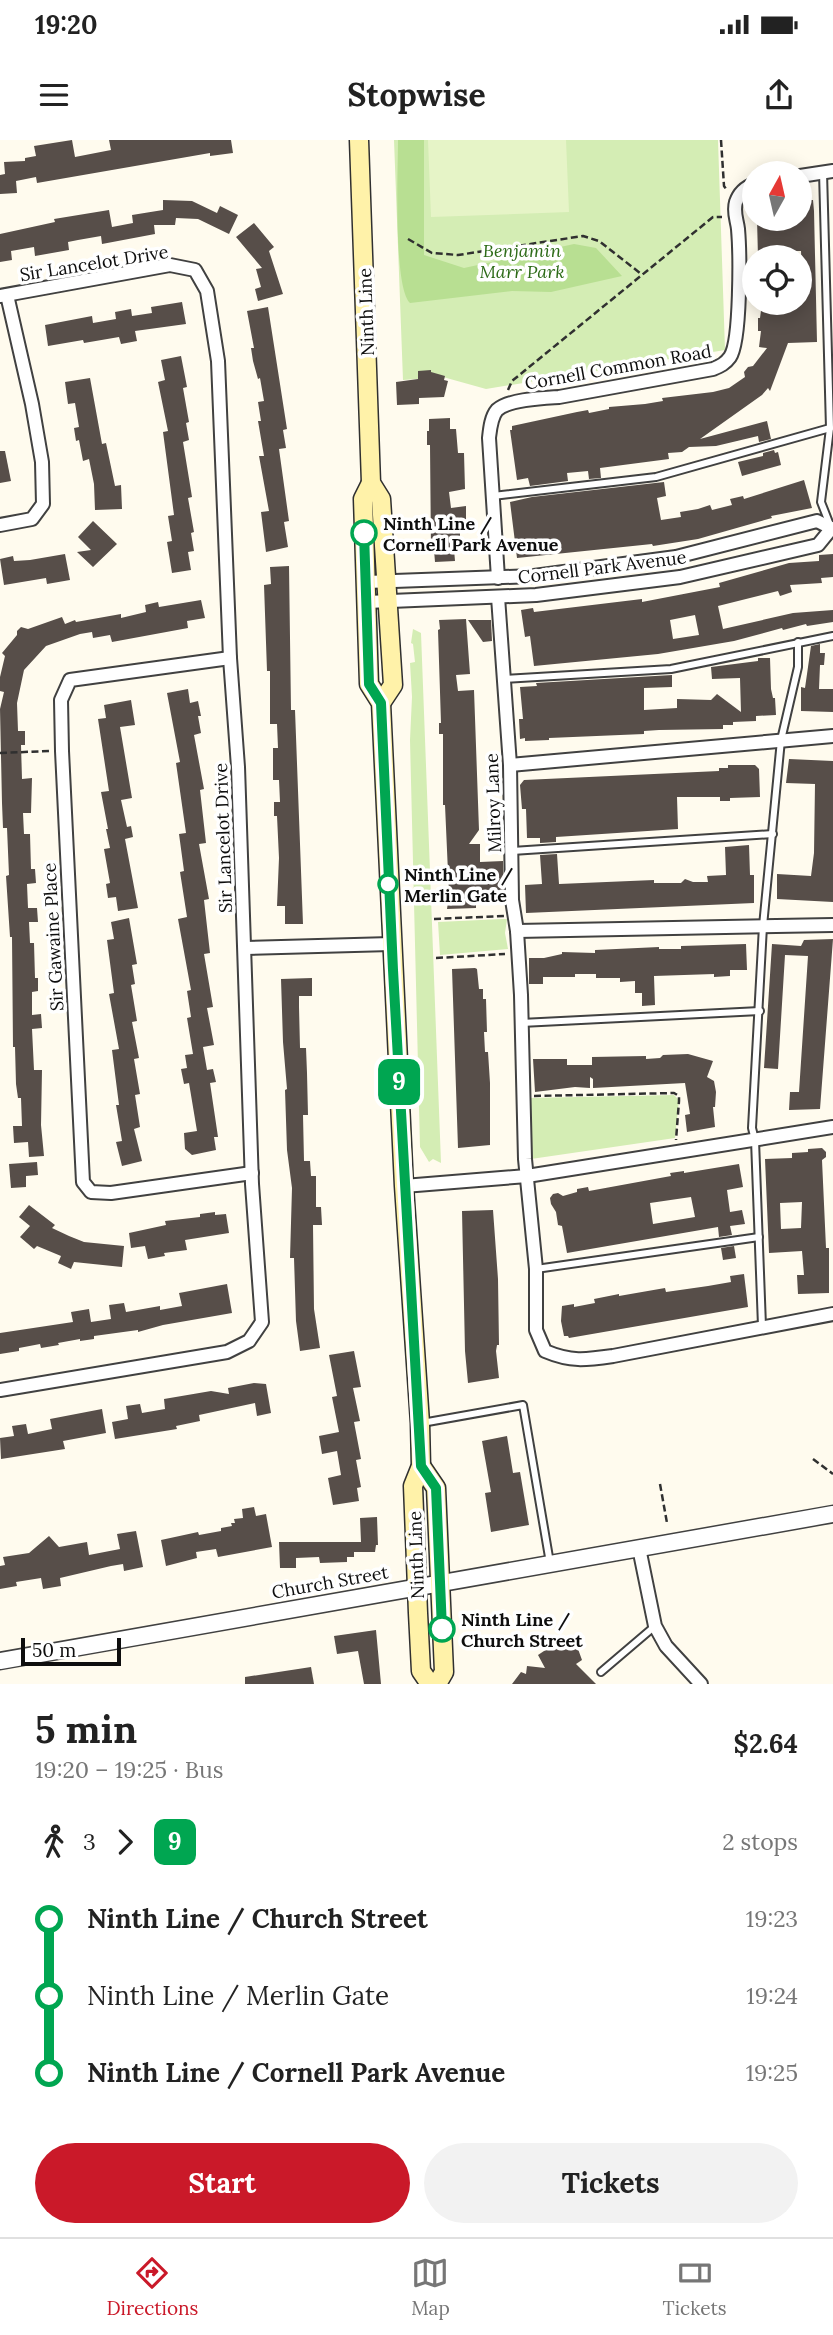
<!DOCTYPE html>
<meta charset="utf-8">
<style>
body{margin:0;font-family:Lora,serif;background:#f2f2f2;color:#222;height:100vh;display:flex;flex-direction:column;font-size:26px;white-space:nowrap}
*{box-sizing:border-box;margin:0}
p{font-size:23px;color:#767676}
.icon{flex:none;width:38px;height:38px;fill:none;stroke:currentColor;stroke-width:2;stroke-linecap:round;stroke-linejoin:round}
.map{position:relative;height:1544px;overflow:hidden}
.panel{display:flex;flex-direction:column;background:#fff;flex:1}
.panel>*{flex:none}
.badge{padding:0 14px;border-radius:10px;font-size:24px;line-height:46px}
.needle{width:46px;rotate:8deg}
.tools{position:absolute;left:742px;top:21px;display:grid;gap:14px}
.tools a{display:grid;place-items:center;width:70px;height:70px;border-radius:50%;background:#fff;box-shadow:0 4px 18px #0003;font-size:35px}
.scale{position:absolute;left:21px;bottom:18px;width:100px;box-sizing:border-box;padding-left:7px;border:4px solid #0e0e0e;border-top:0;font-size:19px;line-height:24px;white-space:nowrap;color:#0e0e0e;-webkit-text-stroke:5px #fff;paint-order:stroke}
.map>.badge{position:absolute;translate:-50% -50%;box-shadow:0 0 0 4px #fff}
.legs{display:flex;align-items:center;gap:10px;height:77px;padding:0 35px;font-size:23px}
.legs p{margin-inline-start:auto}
.headline{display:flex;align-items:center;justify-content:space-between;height:119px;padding:0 35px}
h1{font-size:38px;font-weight:700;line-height:52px}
.button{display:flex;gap:14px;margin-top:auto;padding:14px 35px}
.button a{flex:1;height:80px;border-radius:42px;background:#ca1929;color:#fff;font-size:28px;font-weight:700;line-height:80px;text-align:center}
.button a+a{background:#f2f2f2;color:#222}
ul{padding:0 35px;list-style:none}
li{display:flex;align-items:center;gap:24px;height:77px;font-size:26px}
li i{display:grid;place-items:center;width:10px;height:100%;margin:0 9px;background:currentColor}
li i::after{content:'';width:18px;height:18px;margin:-9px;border:5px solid;border-radius:50%;background:#fff}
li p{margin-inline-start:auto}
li:first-child i{background:linear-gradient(#0000 50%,currentColor 0)}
li:last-child i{background:linear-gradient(currentColor 50%,#0000 0)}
.status{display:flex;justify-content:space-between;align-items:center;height:49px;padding:0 35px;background:#fff;direction:ltr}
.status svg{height:19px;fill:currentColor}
header{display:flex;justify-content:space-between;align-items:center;height:91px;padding:0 35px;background:#fff;font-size:32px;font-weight:700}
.tab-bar{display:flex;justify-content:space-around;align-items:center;height:98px;border-top:2px solid #e0e0e0;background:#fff;font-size:19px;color:#767676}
.tab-bar a{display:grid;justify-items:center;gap:4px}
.tab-bar .current{color:#ca1929}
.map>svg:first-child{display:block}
</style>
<div class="status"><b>19:20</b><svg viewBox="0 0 49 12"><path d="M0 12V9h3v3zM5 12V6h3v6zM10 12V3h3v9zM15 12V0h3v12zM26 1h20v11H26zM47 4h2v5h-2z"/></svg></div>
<header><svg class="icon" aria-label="menu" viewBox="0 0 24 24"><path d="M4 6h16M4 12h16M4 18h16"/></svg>Stopwise<svg class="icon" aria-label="share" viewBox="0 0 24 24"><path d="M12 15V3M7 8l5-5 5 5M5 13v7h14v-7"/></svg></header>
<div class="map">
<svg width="833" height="1544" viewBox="0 0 833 1544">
<rect width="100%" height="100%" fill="#fffbee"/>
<g fill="#d4edb4">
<path d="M394 0H718L725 210 486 249 443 237 403 240Z"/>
<path d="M413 489 421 493 441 1023 433 1019 429 1022 420 1007 410 600 412 557 410 523 415 522 413 504 411 503Z"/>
<path d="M502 779H507L505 793 508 809 440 815 438 782Z"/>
<path d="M674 955 679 960 675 998 531 1019 528 958Z"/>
</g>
<path fill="#b8df92" d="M398 0H424V115L464 128 574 104 596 108 622 136 551 152 512 151 410 163C393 147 398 29 398 0Z"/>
<path fill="#e6f4c7" d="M428 0H566L569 72 431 77Z"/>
<g fill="#574e49" fill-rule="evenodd">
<path d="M72 0 75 17 111 10 109 0H231L233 13 210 16V13L37 43 36 37 16 41 17 53 0 54V35L5 34 4 22 25 21V18L36 16 34 6Z"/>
<path d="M163 60 192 61 217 73 220 66 238 75 229 94 198 79 176 78 175 85H154L155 94 102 104 101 96 78 100 68 102 69 110 35 116 34 107 11 111 12 120 0 122V94L55 82 54 79 109 70 112 87 133 83 132 75 163 70Z"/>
<path d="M800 60H813L814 71 817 202 788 203 770 251 768 248 762 255 700 299 767 281 771 299 759 302 758 296 716 306 689 307 682 312 668 313 669 319 600 328 601 338 589 339 588 331 567 333 568 341 530 346 528 338 517 340 510 290H512V286L577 272 588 270 589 273 609 269V267L645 264 663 261 662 258 713 252 729 248 745 237 744 232 748 227 753 226 767 208 759 207 761 191H758V178H760L762 163H803L801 111H780V117H758L757 79H800Z"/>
<path d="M254 83 274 107 269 111 283 154 258 161 255 149 261 147 256 129 262 128 236 97Z"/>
<path d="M182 162 186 184 135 191 137 201 121 204 119 197 84 203 83 200 48 206 45 185 92 176 93 183 116 179 115 172 131 169 132 176 152 173 151 167Z"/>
<path d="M268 167 287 289 283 290 286 308 279 309 289 381 284 382 288 407 266 412 261 372 269 371 259 316H264L258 281H261L258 262 264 261 260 238 258 239 253 221 251 208H254L247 171Z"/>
<path d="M181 216 187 247 183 248 189 282 186 283 189 300 183 302 192 357 188 358 194 392 191 393 194 411 188 412 191 430 172 433 167 402 172 401 168 376 174 375 163 292 168 291 158 242 165 240 161 220Z"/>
<path d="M431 230V232L445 236 444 240 448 241 444 257 419 258V264L397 265 396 242 418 239V231Z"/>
<path d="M90 238 102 304 106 303 115 346 121 345 122 369 95 370 94 344 89 319 83 321 79 300 76 301 74 288 79 287 75 263 68 264 65 242Z"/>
<path d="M450 278V289H456L458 313H464L465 349 449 352 451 368 466 366V390H460V409H454L455 421 435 422 434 410H431L430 305H427V291H429V279Z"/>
<path d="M774 310 775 313 778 312 781 325 742 336 738 322 763 316V313Z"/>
<path d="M0 311H5L11 341 0 343Z"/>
<path d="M804 340 812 368 771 376 772 378 698 399 653 406 652 404 517 418 510 362 532 357 664 342 666 356 657 358 661 380 681 377 680 372 698 369 710 365 712 370 732 365 730 359 743 356 744 359Z"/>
<path d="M93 381 117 404 93 427 77 412 91 410 78 397Z"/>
<path d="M65 414 70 440 47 444 46 438 4 445 0 419 13 416 14 421 30 420Z"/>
<path d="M833 414V437L821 438 822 443 790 445 792 452 780 456 778 451 718 466 723 489 793 473 833 470V482L807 486 806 484 783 490 782 488 734 501 658 514 534 526 530 496 525 497 521 470 533 468 534 472 642 459V462L720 447 719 443 789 423 819 421V415ZM695 475 699 495 673 499 670 480Z"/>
<path d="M289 426 291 570H295L303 784H285V766H277L279 718 277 676H274V662H280L279 640H273V608H278L277 584H270V531H267L264 445 271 444 270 427Z"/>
<path d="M201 460 205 478 187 481 188 488 112 502 110 495 93 498 92 492 80 494 46 506 24 530 17 563 18 591H25V605H21L22 639 32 638 31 673H23L24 694H30L31 729H35L36 743 27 744 28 768H37L38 782H29L30 803H34L35 838H38V851L32 852V875L41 874 42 888 32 889 34 930H42L41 985 44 1016 29 1017 28 1002 14 1003 13 986H22L21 958H18L16 944 15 907H13L12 797H10L6 736 9 735 7 688H3L2 663 0 569 4 552 0 551V537L5 516 2 513 17 495V491L21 487 28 489 62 477 65 484 75 480 76 482 121 474V478L146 472 145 465 158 462 159 467Z"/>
<path d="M466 479 470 534 456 535 458 551 474 550 479 690 469 704H480V722L503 721 504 763 476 764V768L447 769 449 755 445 665H443V594H439V583H441L438 490 440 489 439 480Z"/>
<path d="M468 480H491L492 501 483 502Z"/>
<path d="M820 504V513H825L824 525H820L819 549H833V572L801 571V547L805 548 811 506Z"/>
<path d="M758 518H770L771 549 773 558H775L776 575 756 576V581L733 582V585H723V589L659 590 644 591V594L549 598V600L525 601V598L520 599 519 579H523L520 547 537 546 536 543 672 535V547L644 548V570L677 568V559L711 560 717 554 741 572 740 538 712 539 711 527 758 521Z"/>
<path d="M188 549 190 563 198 561 201 576H198L201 593 194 595 204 649 200 650 206 703 199 704 209 759 204 760 210 813 204 814 213 867 207 868 214 905 203 907 207 930 213 929 216 942 210 943 218 997H214L216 1010 192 1015 185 1009 184 993 197 991 189 943 184 944 181 929 187 928 185 915 193 914 187 878 191 877 187 851 191 850 178 779 187 777 180 732 184 731 179 694 186 693 176 623 180 622 167 553Z"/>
<path d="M131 560 135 585 120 587 132 658 121 660 127 687 131 686 133 697 125 699 138 768 118 771 116 757 108 758 106 744 110 743 104 709 110 708 106 689H108L101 652 109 651 98 579 106 578 104 565Z"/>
<path d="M789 619 833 621V762L777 759V734L811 736 814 713 815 644 786 643Z"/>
<path d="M728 625H755L759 629 760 657 730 658V661H720V657H677L678 689 556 697V702L540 703V698H527L526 669H522L520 645 524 640 719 631V628H728Z"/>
<path d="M749 705 750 735H754V763L526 773 525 745 542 744 540 715 557 714 559 744 654 740V743H681L685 739 693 742H708L707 736 726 735 725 707Z"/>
<path d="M129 778 137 824 132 825 135 844 131 845 137 881 132 882 139 918 134 919 140 954 135 955 140 987 134 989 142 1021 122 1026 116 1002 122 1001 116 965H119L112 910 119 909 109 854 114 853 107 800 114 799 111 782Z"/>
<path d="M833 799 820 969 789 970 790 952H799L808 816 785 815 778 929 764 928 772 804 801 806 804 800Z"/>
<path d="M746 804 747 830H730V836L714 837V834L654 836 655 865 642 866V853H635V841L620 842V838H596V834H575V837H543V844H529V818H544L562 814V812L595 813V810L659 807V809H681V806Z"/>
<path d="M475 828 477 829 479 849H483V859H486L487 892H484L485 912H488L490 943V1005L458 1008 452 829Z"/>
<path d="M312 838V856H299V867L300 908H306L307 933 308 975H303L304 1021H310L311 1036H316V1067H321L322 1085H313L314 1169 320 1208 300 1211 296 1181 294 1118H290L292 1048 287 1010 285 950 287 949 283 902 281 839Z"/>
<path d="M688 914 713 921 707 937 714 941 716 952 715 967H713L715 987 687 992 685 975 690 974 685 943 593 948V939L590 937V948L575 947 535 952 533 919H567V925H592V917L646 916V919L660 918 663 915Z"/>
<path d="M822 1008 826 1012V1017L822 1020 826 1108H829V1153L798 1154 797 1135H804L802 1111 769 1113 765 1019 792 1018V1013L808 1012V1009ZM802 1062 801 1088 781 1089 780 1063Z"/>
<path d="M37 1022 38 1035 26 1036V1047L11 1048 9 1024Z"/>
<path d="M739 1024 743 1047 727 1050 730 1072 742 1070 745 1084 730 1086 732 1095 719 1097 718 1087 567 1113 562 1086 558 1085 556 1072 551 1064 550 1058 553 1054 558 1053 563 1056 577 1052V1049L588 1047 589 1051 671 1036 670 1033 684 1031V1033ZM691 1057 695 1077 653 1084 650 1063Z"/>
<path d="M29 1065 55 1085 52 1088 69 1096 84 1102 124 1106 122 1127 74 1122 71 1129 58 1123 61 1116 37 1106 34 1109 20 1097 30 1086 19 1077Z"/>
<path d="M493 1070 498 1139 499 1205H497L496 1211 499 1238 468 1243 465 1211 462 1071Z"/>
<path d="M215 1072V1075L226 1074 229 1093 185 1100 187 1110 164 1113 165 1116 148 1119 145 1106 131 1108 129 1093 166 1085 165 1081 200 1077V1074Z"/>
<path d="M734 1106 736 1118 723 1120 721 1108Z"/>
<path d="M744 1134 748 1167 569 1198 568 1196H564L561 1181 562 1166 574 1164V1167L595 1163 594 1159 619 1154V1156L665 1148 666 1152 708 1146 731 1142 730 1136Z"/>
<path d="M227 1144 232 1173 163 1185 138 1192V1190L94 1196V1199L80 1201V1199L58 1203 59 1205 41 1208 40 1204 19 1208V1211L0 1214V1193L73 1182 71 1172 89 1169 91 1182 111 1179 109 1165 124 1163 126 1172 160 1166V1170L182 1166 179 1153Z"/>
<path d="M354 1211 361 1247 353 1248 360 1281 354 1282 361 1319 356 1320 361 1347 357 1348 359 1361 333 1365 328 1338 341 1335 337 1311 322 1314 319 1296 339 1292 332 1257 337 1256 329 1215Z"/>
<path d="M254 1243 266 1244 271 1273 257 1276 255 1263 199 1275 200 1281 176 1286 177 1289 115 1299 112 1282 128 1279 126 1266 140 1264 142 1273 165 1269 164 1259 211 1251 229 1254 228 1248Z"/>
<path d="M102 1269 106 1293 63 1301 65 1309 1 1319 0 1298 14 1296 12 1286 26 1284 28 1294 52 1289 50 1279Z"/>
<path d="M507 1296 513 1333 520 1332 529 1385 491 1392 485 1353 491 1352 482 1301Z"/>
<path d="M254 1367 256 1376 266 1374 272 1407 218 1417 216 1409 196 1412 197 1418 166 1426 161 1400 198 1392 199 1395 221 1391V1388L232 1386 231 1383H235L234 1379 243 1378 242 1369Z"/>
<path d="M377 1377 378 1405H376L375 1412H354V1417H347V1422L320 1423 319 1417 296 1418V1428H280L279 1402H361L360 1378Z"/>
<path d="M136 1391 143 1427 124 1431 123 1424 111 1426 60 1438 61 1446 43 1449 41 1438 16 1442 17 1446 0 1449V1426L5 1425 3 1417 29 1413 49 1396 59 1407 87 1402 89 1415 120 1409 117 1394Z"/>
<path d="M376 1490 381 1544H364L358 1511 337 1514 334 1496Z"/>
<path d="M565 1497 578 1509 582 1520 576 1524 596 1544H512L521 1532 526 1534 527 1526 545 1528 538 1515Z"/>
<path d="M311 1527 314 1544H245V1537Z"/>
</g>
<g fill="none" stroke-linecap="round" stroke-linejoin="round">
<g stroke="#414141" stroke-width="10">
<g id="service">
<path d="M823 32 830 288 821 362 830 385"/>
<path d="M493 356 656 337 830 288"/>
<path d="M503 539 671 529 833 496"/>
<path d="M512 711 773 694"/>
<path d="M521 883 760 871"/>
<path d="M536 1129 759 1097"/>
<path d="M762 1186 755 1000 752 988 763 786 781 600 798 527V502"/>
<path d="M422 1283 523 1265 550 1423"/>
<path d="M601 1532 655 1486"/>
</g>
</g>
<g stroke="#414141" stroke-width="16">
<g id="minor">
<path d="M800 36 833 31"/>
<path d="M0 156 170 125 195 130 207 151 218 221 230 518 238 627 252 1044 262 1182 249 1201 227 1212 0 1250"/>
<path d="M0 385 32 379 43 364 42 322 32 264 7 155"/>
<path d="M498 438 489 298C490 289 491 277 497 270 509 259 544 258 559 257L713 229C720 226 725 224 730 217 741 201 740 112 738 89 737 80 733 72 736 62 739 53 746 47 754 44"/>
<path d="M367 442 534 436 676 417 817 381 833 389"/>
<path d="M498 457 510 625 512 760 517 791 521 855 525 1019 536 1129V1190L545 1211C571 1222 585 1220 613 1216L833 1174"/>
<path d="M367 462 536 455 680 437 818 405 831 389"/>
<path d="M230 518 70 540 61 560 62 611 83 1042 91 1052 111 1053 252 1033"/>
<path d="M510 625 833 596"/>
<path d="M517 791 833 785"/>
<path d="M245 808 391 804"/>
<path d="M404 1046 527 1036 833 987"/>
<path d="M639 1408 655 1486 666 1506 701 1544"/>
</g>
</g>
<g stroke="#414141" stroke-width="19">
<path id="tertiary" d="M0 1521 833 1374"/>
</g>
<g stroke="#303030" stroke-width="21">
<g id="secondary">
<path d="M359 0 371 343 381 359 393 545 381 563"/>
<path d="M371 343 363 359 369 544 381 563 404 1046 420 1283 421 1326 413 1346 418 1473 421 1531 430 1544"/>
<path d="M421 1326 436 1348 444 1532 437 1544"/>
</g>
</g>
<g stroke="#303030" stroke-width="2.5" stroke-dasharray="7 3.5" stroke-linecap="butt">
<path d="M721 0 724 46 726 49"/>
<path d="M408 99 432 113 458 115 583 96 599 101 640 133"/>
<path d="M508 250 512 241 713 77H722"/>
<path d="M0 613 49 611"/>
<path d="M434 779 504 776"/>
<path d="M436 818 505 814"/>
<path d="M534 956 674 953 679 956V961L676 1000"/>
<path d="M813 1319 833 1334"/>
<path d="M660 1344 667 1383"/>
</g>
<use href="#service" stroke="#fff" stroke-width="6"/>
<use href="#minor" stroke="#fff" stroke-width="12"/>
<use href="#tertiary" stroke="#fff" stroke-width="16"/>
<use href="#secondary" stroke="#fff2a9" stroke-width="18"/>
</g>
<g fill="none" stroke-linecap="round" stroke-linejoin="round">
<g stroke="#fff" stroke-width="16">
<path id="line-1" d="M364 393 369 544 381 563 393 830 421 1326 436 1348 442 1489"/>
</g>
<use href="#line-1" stroke="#00a651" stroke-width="10"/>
</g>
<g fill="#fff" stroke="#00a651" stroke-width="3.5">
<circle cx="364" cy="393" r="12"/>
<circle cx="388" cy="744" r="9"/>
<circle cx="442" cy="1489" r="12"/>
</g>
<g text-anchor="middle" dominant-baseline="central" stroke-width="7" stroke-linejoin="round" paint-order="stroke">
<g font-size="18" font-style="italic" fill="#2d6b18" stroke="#fff">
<text x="522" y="110">Benjamin<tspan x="522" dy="21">Marr Park</tspan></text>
</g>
<g font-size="18" fill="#0e0e0e" stroke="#fff">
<text transform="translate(94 123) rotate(-9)">Sir Lancelot Drive</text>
<text transform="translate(366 172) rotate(-92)">Ninth Line</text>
<text transform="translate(618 227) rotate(-10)">Cornell Common Road</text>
<text transform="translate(602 427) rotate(-7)">Cornell Park Avenue</text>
<text transform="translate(493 663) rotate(-92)">Milroy Lane</text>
<text transform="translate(223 698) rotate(-92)">Sir Lancelot Drive</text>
<text transform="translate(53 797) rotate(-93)">Sir Gawaine Place</text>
<text transform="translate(416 1415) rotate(-92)">Ninth Line</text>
<text transform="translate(330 1442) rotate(-10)">Church Street</text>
</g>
<g font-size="18" font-weight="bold" fill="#0e0e0e" stroke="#fff" text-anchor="start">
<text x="383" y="383">Ninth Line /<tspan x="383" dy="21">Cornell Park Avenue</tspan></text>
<text x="404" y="734">Ninth Line /<tspan x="404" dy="21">Merlin Gate</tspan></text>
<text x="461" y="1479">Ninth Line /<tspan x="461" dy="21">Church Street</tspan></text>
</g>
</g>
</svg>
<div class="tools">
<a><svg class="needle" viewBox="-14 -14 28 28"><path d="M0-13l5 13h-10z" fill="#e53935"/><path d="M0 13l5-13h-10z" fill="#767676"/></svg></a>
<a><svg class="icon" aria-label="locate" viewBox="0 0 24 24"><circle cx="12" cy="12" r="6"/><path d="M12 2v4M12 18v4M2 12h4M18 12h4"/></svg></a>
</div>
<div class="scale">50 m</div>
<b class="badge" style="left:399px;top:942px;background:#00a651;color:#fff">9</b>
</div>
<section class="panel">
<div class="headline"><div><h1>5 min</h1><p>19:20 – 19:25 · Bus</p></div><b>$2.64</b></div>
<div class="legs"><svg class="icon" aria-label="walk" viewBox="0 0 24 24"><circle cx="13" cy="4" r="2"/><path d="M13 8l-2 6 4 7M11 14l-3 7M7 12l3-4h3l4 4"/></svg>3<svg class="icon" aria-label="forward" viewBox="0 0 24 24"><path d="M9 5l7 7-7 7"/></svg><b class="badge" style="background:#00a651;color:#fff">9</b><p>2 stops</p></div>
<ul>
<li><i style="color:#00a651"></i><b>Ninth Line / Church Street</b><p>19:23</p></li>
<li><i style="color:#00a651"></i><span>Ninth Line / Merlin Gate</span><p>19:24</p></li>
<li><i style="color:#00a651"></i><b>Ninth Line / Cornell Park Avenue</b><p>19:25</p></li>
</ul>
<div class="button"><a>Start</a><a>Tickets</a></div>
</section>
<nav class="tab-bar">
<a class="current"><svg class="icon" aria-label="directions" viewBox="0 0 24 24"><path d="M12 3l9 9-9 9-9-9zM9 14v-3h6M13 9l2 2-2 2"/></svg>Directions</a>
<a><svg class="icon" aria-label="map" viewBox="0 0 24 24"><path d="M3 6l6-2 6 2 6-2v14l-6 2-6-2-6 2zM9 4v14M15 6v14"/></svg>Map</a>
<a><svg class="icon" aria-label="tickets" viewBox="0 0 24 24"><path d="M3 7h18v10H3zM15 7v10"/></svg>Tickets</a>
</nav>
